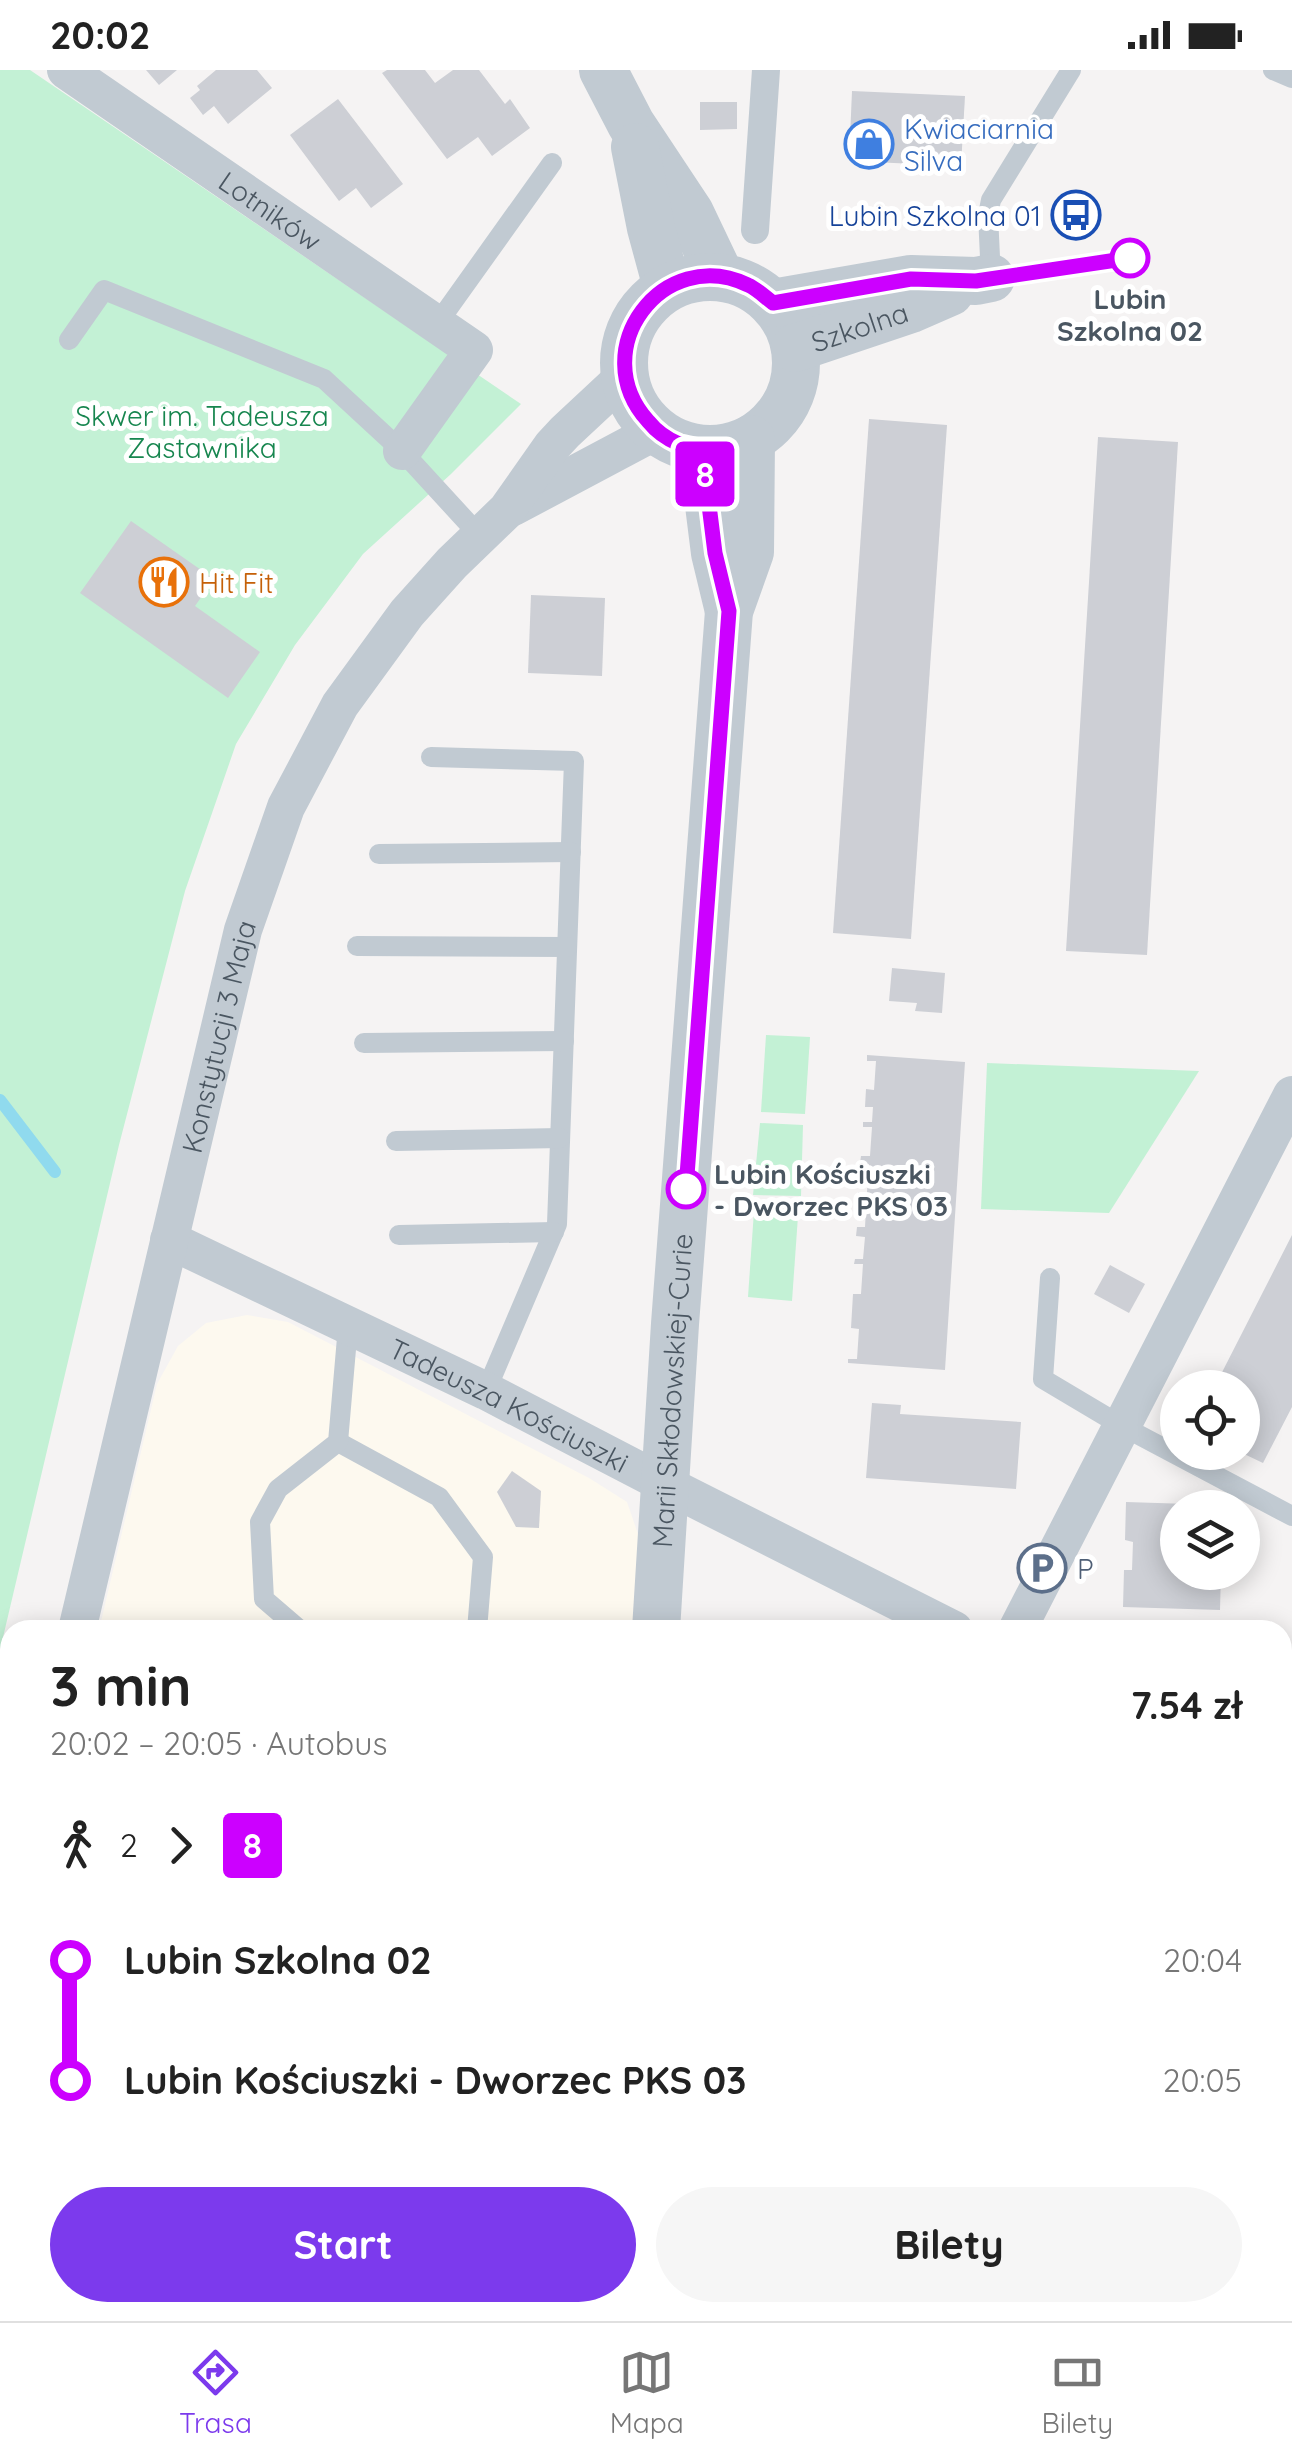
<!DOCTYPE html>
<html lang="pl">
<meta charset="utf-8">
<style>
body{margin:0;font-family:Quicksand,sans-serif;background:#f6f6f6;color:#222;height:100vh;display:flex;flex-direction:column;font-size:38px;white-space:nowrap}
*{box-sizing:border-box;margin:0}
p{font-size:32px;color:#767676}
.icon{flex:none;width:55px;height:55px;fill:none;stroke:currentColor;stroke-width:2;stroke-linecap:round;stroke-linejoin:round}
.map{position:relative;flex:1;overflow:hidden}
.sheet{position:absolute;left:0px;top:1550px;width:1292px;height:702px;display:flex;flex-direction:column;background:#fff;border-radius:30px 30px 0 0;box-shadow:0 5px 25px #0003}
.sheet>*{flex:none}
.badge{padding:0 20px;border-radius:8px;font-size:35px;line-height:65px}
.controls{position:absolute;left:1160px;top:1300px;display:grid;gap:20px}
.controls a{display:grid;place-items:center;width:100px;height:100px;border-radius:50%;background:#fff;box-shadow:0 5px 25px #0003;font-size:50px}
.map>.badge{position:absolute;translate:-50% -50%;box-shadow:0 0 0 5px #fff}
.legs{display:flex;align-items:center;gap:15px;height:110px;padding:0 50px;font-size:32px}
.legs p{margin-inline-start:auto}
.head{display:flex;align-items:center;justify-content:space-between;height:170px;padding:0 50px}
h1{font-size:55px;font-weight:800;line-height:75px}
.action{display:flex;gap:20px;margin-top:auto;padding:20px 50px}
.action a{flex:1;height:115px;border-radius:60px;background:#7c3aed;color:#fff;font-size:40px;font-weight:800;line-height:115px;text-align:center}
.action a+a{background:#f6f6f6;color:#222}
ul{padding:0 50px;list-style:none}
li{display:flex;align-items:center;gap:35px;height:120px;font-size:38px}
li i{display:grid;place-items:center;width:15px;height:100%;margin:0 12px;background:currentColor}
li i::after{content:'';width:25px;height:25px;margin:-12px;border:8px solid;border-radius:50%;background:#fff}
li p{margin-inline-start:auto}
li:first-child i{background:linear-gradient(#0000 50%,currentColor 0)}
li:last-child i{background:linear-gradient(currentColor 50%,#0000 0)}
.status{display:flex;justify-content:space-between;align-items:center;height:70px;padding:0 50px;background:#fff;direction:ltr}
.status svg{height:28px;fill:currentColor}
.dock{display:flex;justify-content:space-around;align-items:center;height:140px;border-top:2px solid #e0e0e0;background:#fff;font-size:28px;color:#767676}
.dock a{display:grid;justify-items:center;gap:5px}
.dock .on{color:#7c3aed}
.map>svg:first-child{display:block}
</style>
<div class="status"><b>20:02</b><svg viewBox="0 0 49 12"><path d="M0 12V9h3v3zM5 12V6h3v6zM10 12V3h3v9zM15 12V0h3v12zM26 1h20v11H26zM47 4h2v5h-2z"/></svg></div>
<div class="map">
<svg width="1292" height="2251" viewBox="0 0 1292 2251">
<rect width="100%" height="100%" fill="#f5f3f3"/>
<g fill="#fdf9ef">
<path d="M247 1245 288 1252 589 1408 627 1432 639 1467 632 1560H99L157 1314 178 1276 206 1253Z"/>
<path d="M10 1936V2242L580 2243 579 2251H0V1978Z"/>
</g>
<g fill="#c3f1d5">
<path d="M0 0H30L521 334 451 404 363 484 295 575 236 674 185 821 119 1075 0 1580Z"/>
<path d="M766 965 810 967 805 1044 761 1042Z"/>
<path d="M987 993 1199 1001 1109 1143 981 1139Z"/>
<path d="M760 1053 803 1055 801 1126 753 1125Z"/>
<path d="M754 1141 798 1146 792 1231 748 1227Z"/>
</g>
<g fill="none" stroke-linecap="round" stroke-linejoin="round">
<path stroke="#90daee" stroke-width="12" d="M0 1030 55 1102"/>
</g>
<g fill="#cdcfd5">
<path d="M146 0H177L159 15Z"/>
<path d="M216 0H257L272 18 228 54 214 36 203 45 190 28 200 20 197 16Z"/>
<path d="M387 0H425L435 13 453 0H479L505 34 510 29 530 58 492 86 478 67 447 89 382 3Z"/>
<path d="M852 21 965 26 961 96 849 91Z"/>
<path d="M338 29 403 114 371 138 356 118 339 131 290 65Z"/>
<path d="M700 32H737V59L700 60Z"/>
<path d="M869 349 947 355 911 869 833 863Z"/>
<path d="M1098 367 1178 372 1147 885 1066 881Z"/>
<path d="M131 451 214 509 195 536 260 582 228 628 80 523Z"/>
<path d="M531 525 605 528 602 606 528 603Z"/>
<path d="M892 898 945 903 942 943 915 941 917 933 889 931Z"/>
<path d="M867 985 965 992 945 1300 848 1293V1289H857L859 1259 851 1258 853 1224H861L863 1194H854L855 1189H863L865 1167 856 1166 857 1157H865L866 1139 857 1138 858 1122H867L869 1094 860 1093 861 1086H870L872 1057H863V1052H872L873 1037H865L866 1019 874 1020 876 991H867Z"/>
<path d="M1292 1165V1337L1263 1393 1242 1383V1318H1214Z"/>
<path d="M1110 1195 1145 1214 1129 1243 1094 1224Z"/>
<path d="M872 1333 901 1335 900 1344 1021 1352 1016 1419 866 1408Z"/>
<path d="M512 1401 541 1421 539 1458 516 1457 497 1422Z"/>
<path d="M1126 1432 1189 1434V1438H1178V1502H1221L1220 1540 1123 1537 1124 1500H1132L1133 1472 1125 1470Z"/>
<path d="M1282 1835 1292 1841V1881L1282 1900Z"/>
<path d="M289 2242H453L452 2251H289Z"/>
<rect x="689" y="2242" width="73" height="9"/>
<path d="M878 2242H1001L1000 2251H877Z"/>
</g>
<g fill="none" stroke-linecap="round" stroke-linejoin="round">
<g stroke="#c1cad2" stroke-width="20">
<path d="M1273 0 1292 8"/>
<path d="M991 208 988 145 991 130 1071 0"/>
<path d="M437 254 552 93"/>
<path d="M69 270 104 220 324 309 402 381 479 465"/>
<path d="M431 687 574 691 557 1154 486 1321"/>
<path d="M379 784 571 782"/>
<path d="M357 876 567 877"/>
<path d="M364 973 564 971"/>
<path d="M396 1071 560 1068"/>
<path d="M399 1165 554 1162"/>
<path d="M1050 1208 1043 1309 1122 1356 1292 1446"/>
<path d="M338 1372 439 1427 483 1487 477 1560"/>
<path d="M300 1560 264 1529 260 1452 278 1419 338 1372 348 1256"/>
<path d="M147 2242 154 2251"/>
</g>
<path stroke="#c1cad2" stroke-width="28" d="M755 160 766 0"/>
<g stroke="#c1cad2" stroke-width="38">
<path id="s1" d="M66 0 474 280 402 381"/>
<path d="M513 437 656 361"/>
<path id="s2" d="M169 1170 486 1321 665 1414 954 1560"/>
<path id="s3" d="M77 1560 243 860 286 737 340 635 407 543 452 493 507 440 552 376 565 362 624 307"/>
<path d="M1017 1560 1292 1025"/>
<path d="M1282 1728 1292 1732"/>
<path d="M0 1882 10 1840"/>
<path d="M1282 2107 1292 2112"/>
</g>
<g stroke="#c1cad2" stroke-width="48">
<path d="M603 0 631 54 690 143 720 206"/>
<path d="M635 77 651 158 667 217"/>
<circle cx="710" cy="293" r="86"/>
<path d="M773 233 911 209 976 211 991 208"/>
<path id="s4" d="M795 278 911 239 950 222"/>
<path d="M702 379 715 483 729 541"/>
<path id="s5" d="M656 1560 675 1254 729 541 750 482 751 369"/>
<path d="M601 2251 602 2242"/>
</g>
</g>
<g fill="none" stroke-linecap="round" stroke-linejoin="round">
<g stroke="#fff" stroke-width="22">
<path id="line-1" d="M686 1119 729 541 715 483 702 379C694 377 686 376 679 374 667 369 656 361 648 351 584 280 663 174 748 215 757 219 765 227 773 233L911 209 976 211 1130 188"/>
</g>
<use href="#line-1" stroke="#c0f" stroke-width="15"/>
</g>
<defs>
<g id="shop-ring" transform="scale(2.5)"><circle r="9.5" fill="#fff" stroke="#3f7fe0" stroke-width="1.5"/><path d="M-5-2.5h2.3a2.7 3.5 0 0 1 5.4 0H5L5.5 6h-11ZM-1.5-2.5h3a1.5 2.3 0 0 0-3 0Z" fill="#3f7fe0"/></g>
<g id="bus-ring" transform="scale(2.5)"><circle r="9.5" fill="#fff" stroke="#1a4fb4" stroke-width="1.5"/><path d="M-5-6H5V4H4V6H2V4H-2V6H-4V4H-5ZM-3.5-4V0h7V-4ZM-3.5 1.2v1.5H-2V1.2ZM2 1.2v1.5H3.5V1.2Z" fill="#1a4fb4"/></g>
<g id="restaurant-ring" transform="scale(2.5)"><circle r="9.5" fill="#fff" stroke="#e8710a" stroke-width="1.5"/><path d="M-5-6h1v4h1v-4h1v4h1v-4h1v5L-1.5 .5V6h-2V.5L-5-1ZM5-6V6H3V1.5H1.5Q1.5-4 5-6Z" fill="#e8710a"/></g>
<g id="parking-ring" transform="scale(2.5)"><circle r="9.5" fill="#fff" stroke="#5c6f8a" stroke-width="1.5"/><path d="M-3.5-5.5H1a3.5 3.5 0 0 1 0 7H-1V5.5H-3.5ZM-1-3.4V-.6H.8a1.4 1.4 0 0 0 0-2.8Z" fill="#5c6f8a"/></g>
</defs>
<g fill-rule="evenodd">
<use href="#shop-ring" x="869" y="74"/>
<use href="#bus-ring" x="1076" y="145"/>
<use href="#restaurant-ring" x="164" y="512"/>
<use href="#parking-ring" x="1042" y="1498"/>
</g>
<g fill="#fff" stroke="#c0f" stroke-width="5">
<circle cx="1130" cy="188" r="18"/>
<circle cx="686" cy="1119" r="18"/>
</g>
<g text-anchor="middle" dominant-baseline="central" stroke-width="10" stroke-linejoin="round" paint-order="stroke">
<g font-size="28" fill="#366cbe" stroke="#fff" text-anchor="start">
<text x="904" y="58">Kwiaciarnia<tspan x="904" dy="32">Silva</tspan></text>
</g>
<g font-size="28" fill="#4a5661" stroke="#fff">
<text stroke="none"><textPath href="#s1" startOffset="248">Lotników</textPath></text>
<text stroke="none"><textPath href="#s4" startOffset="68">Szkolna</textPath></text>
<text stroke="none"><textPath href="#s3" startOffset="610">Konstytucji 3 Maja</textPath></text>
<text stroke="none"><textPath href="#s5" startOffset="240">Marii Skłodowskiej-Curie</textPath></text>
<text stroke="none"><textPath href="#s2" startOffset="378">Tadeusza Kościuszki</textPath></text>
</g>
<g font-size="28" fill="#164399" stroke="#fff" text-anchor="end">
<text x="1041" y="145">Lubin Szkolna 01</text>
</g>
<g font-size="28" font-weight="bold" fill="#4a5661" stroke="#fff">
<text x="1130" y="228">Lubin<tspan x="1130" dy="32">Szkolna 02</tspan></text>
<text x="714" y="1103" text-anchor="start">Lubin Kościuszki<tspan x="714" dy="32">- Dworzec PKS 03</tspan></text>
</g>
<g font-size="28" fill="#17864f" stroke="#fff">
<text x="202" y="345">Skwer im. Tadeusza<tspan x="202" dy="32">Zastawnika</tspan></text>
</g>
<g font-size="28" fill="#c56008" stroke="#fff" text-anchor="start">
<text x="199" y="512">Hit Fit</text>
</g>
<g font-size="28" fill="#4e5e75" stroke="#fff" text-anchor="start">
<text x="1077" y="1498">P</text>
</g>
</g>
</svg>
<div class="controls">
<a><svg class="icon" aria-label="locate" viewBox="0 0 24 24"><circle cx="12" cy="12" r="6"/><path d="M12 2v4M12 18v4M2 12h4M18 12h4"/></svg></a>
<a><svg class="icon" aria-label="layers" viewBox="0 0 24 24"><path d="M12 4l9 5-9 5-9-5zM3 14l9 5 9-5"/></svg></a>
</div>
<b class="badge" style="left:705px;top:404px;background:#c0f;color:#fff">8</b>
<section class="sheet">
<div class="head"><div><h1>3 min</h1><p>20:02 – 20:05 · Autobus</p></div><b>7.54 zł</b></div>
<div class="legs"><svg class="icon" aria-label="walk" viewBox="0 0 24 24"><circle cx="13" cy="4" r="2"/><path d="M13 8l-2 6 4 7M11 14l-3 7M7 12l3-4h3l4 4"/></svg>2<svg class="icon" aria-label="forward" viewBox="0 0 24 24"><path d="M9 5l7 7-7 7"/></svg><b class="badge" style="background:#c0f;color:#fff">8</b></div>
<ul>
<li><i style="color:#c0f"></i><b>Lubin Szkolna 02</b><p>20:04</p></li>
<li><i style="color:#c0f"></i><b>Lubin Kościuszki - Dworzec PKS 03</b><p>20:05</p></li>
</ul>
<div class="action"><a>Start</a><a>Bilety</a></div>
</section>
</div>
<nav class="dock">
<a class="on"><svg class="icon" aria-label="directions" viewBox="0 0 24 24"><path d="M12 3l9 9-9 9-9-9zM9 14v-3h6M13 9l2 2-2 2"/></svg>Trasa</a>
<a><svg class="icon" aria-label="map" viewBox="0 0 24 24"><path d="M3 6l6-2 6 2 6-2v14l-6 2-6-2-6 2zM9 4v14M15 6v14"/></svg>Mapa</a>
<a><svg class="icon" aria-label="tickets" viewBox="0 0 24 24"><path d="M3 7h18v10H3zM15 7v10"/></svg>Bilety</a>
</nav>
